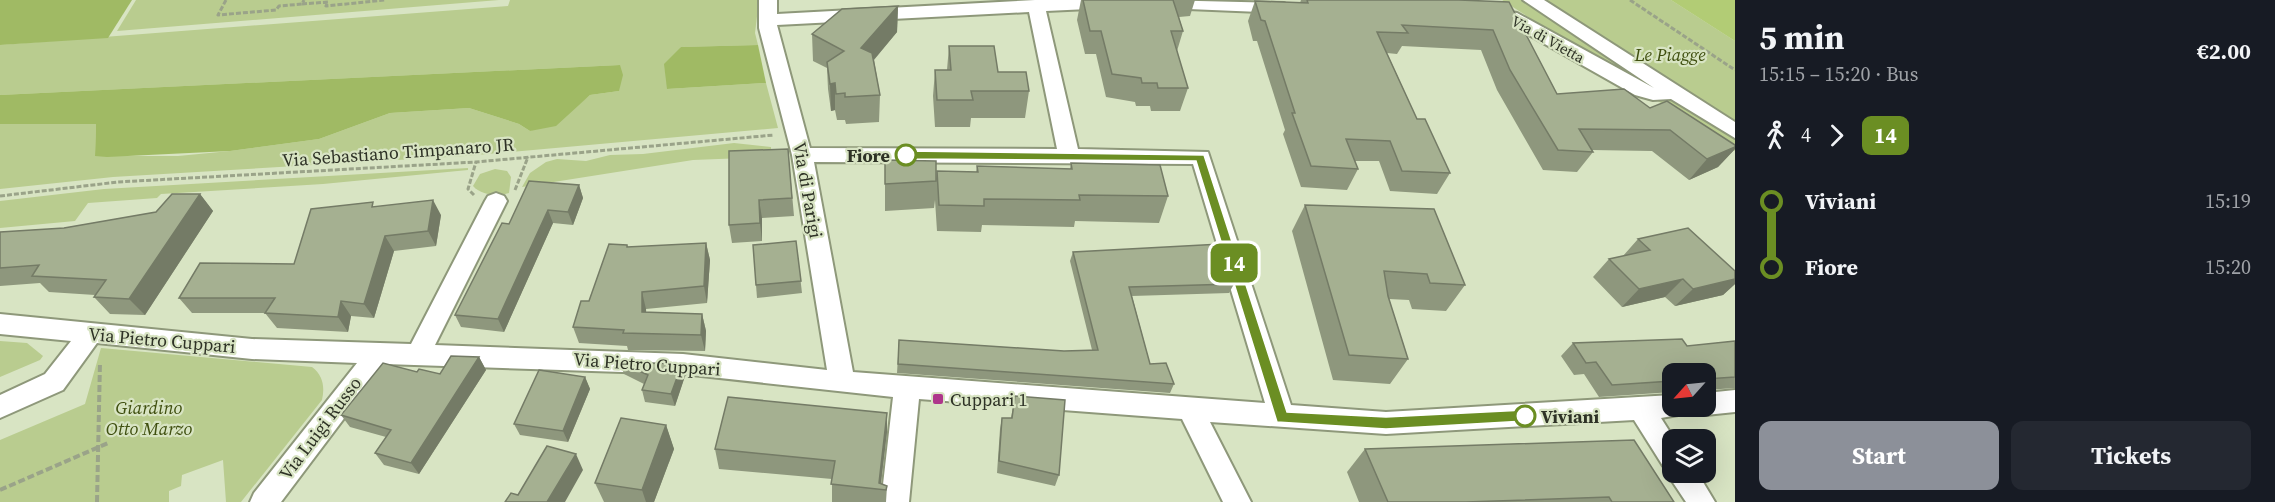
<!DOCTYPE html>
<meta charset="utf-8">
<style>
body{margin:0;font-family:"Source Serif 4",serif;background:#242831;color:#f1f3f6;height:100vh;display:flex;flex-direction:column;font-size:22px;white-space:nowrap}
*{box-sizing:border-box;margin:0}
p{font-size:20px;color:#9ea1a6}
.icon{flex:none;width:33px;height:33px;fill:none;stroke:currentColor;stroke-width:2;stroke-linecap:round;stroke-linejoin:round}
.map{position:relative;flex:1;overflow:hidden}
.panel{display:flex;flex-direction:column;background:#171b24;width:540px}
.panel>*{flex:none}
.badge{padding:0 12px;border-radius:9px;font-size:21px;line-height:39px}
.needle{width:39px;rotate:243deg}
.buttons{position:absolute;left:1662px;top:363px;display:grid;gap:12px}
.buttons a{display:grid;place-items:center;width:54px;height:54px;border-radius:12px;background:#171b24;box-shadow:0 6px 24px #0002;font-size:30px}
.map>.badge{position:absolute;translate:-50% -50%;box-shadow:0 0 0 3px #fff}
.legs{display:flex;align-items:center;gap:9px;height:66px;padding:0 24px;font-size:20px}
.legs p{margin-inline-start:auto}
.summary{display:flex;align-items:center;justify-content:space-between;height:102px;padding:0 24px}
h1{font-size:33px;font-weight:700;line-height:45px}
.primary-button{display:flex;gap:12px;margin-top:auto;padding:12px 24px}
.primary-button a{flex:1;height:69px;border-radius:12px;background:#8c9099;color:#fff;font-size:24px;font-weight:700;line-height:69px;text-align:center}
.primary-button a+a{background:#242831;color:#f1f3f6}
ul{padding:0 24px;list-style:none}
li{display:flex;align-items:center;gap:21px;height:66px;font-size:22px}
li i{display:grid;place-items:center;width:9px;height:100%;margin:0 8px;background:currentColor}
li i::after{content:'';width:15px;height:15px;margin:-8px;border:4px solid;border-radius:50%;background:#171b24}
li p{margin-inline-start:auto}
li:first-child i{background:linear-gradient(#0000 50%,currentColor 0)}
li:last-child i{background:linear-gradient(currentColor 50%,#0000 0)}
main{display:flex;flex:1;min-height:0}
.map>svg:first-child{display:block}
</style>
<main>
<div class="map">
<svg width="1735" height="502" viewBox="0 0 1735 502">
<rect width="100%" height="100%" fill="#d8e4c3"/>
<g fill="#b9cc8f">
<path d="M136 0H499L117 31Z"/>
<path d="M510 0H759L755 33 758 45 681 47 667 89 766 83 778 128 465 156 113 177 0 189V124H96L95 156H178L230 151 319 139 390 113 469 108 519 124 530 131 577 106 590 95 619 91 620 65 0 95V45L508 6Z"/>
<path d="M1502 0H1671L1735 41V151Z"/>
<path d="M734 143 771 147V157L693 160 522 187 530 173 546 162 557 159 586 161 610 155 643 154Z"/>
<path d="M468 168V170L323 184 161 194 157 198 88 203 75 221 0 228V201L104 189Z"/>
<path d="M495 169 507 171 511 177 509 193C498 197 481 195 473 186L480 174Z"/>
<path d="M0 341 27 343 43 356 40 360 0 377Z"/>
<path d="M101 348 312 367C323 375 325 387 322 400L241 502H226L223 460 182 475 181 486 169 491V502H0V440L85 404Z"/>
</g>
<g fill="#a0ba64">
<path d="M0 0H132L108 38 0 45Z"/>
<path d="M758 45 766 83 667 89 664 64 681 47Z"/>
<path d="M620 65 623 75 619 91 590 95 556 126 530 131 519 124 469 108 390 113 319 139 230 151 107 157 95 156 96 124H0V95Z"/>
</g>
<path fill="#b2cc75" d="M1671 0H1735V41Z"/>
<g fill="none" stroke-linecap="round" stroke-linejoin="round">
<g stroke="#8e987a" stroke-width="4">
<g id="minor">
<path d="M759 0H777V14L1035 0H1117L1119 3 1116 7 1110 8 1046 11 1078 149 1208 152 1291 405 1386 412 1672 395V406H1688L1684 414 1661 418 1675 440H1672V472H1697L1715 502H1686L1672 481 1670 469 1663 466 1634 420 1386 434 1210 422 1251 502H1223L1182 419 919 399 909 502H881L893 397 683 374 385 364 281 502H250L254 493 357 363 252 359 97 343 63 390 0 418V395L45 374 71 341 0 334V314L252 339 411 344 485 201 488 196 496 193 504 196 507 201 435 345 683 354 827 370 792 155 759 28ZM1029 12 1057 149 810 148 777 25ZM814 162 1193 164 1265 403 853 372Z"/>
<path d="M1157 0 1284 3 1293 8 1284 13 1164 8 1158 7 1155 3Z"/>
<path d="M1523 0H1544L1735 122V138L1671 99 1653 100 1635 95 1506 22 1485 18 1482 14 1491 9 1517 13 1654 88Z"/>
<path d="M1735 390V412L1706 415 1697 412 1694 406H1706V393Z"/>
</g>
</g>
<g stroke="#9aa389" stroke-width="3" stroke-dasharray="5 2" stroke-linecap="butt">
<path d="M226 0 218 15 276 10 279 6 302 4 304 0"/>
<path d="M1630 0 1735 70"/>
<path d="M302 4 328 2 326 6 385 0"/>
<path d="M515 190 528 157"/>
<path d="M474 195 468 189 476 162"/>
<path d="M0 196 118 182 476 162 774 135"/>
</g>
<g stroke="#9aa389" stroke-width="4" stroke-dasharray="7 3" stroke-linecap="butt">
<path d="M0 490 108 443"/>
<path d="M97 502 100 362"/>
</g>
<use href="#minor" fill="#fff" fill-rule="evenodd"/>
</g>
<g fill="#8e977d">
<path d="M1081 0H1195L1190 16 1179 17 1183 31 1177 51 1188 88 1180 111H1151L1150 106H1136L1135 102 1106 97 1096 54H1085L1077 20Z"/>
<path d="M1298 0H1459L1509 2 1557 94 1650 108 1735 145V149L1718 167 1689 180 1652 151 1592 150 1593 152 1577 172 1543 170 1497 90 1481 50 1402 46 1397 54 1387 53 1417 119 1450 173 1437 194 1390 191 1379 161H1355L1358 169 1347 190 1301 187 1283 134 1285 130 1257 41H1253L1248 21 1255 1 1300 3 1301 0Z"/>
<path d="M898 6 897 32 874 60 880 95 879 122 846 124 845 120H837L835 110 831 111 828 89 827 68 813 61 812 34Z"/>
<path d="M949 46 998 72 1029 91 1025 118H971L970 127H935L933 96 935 70H947Z"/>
<path d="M788 149 794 216 762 218V241L732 243 729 225Z"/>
<path d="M885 160 936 178 937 171 976 172 977 166 1070 169 1071 163 1168 196 1159 223 1075 221 1074 227 982 225 981 232 937 231 935 200 934 208 885 211Z"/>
<path d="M579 185 583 198 573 225 553 223 504 332 461 327 455 315 509 224Z"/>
<path d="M200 194 213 211 145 315 110 314 94 297 95 295 49 292 40 283 0 286V232L64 228 156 212Z"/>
<path d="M1305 205 1465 285 1446 311 1412 309 1409 300 1389 299 1408 359 1390 384 1333 380 1292 231Z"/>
<path d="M375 207 441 215 436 246 394 251 374 318 351 316 348 332 277 328 265 313H192L179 298 294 264Z"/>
<path d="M1638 239 1735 279V284L1723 295 1675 306 1665 297 1622 307 1593 277 1609 259 1623 256Z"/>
<path d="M796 241 802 293 757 298 756 285Z"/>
<path d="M706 243 710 260 707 303 646 309V312L702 314 706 331 705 351 628 350 627 346 579 343 573 327 627 245 628 247Z"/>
<path d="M1073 252 1234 284 1229 293 1132 296 1150 364 1174 384 1170 393 897 373 899 340 1064 351 1092 350 1070 261Z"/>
<path d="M1735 341V388L1706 390V374H1672V392L1599 397 1584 374 1574 375 1561 356 1573 343 1687 346Z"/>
<path d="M479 357 486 370 419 474 384 465 375 453 386 437 350 427 341 415 417 372 440 374Z"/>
<path d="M620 362 685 376 675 406 645 402 642 390 644 384 624 374Z"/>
<path d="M585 377 590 389 568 442 520 435 514 424Z"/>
<path d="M1015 396 1059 475 1055 486 997 473 1000 429 1002 418H1011Z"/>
<path d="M887 413V432L881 484 887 486 886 502H832V479L719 469 715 449Z"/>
<path d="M666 425 674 449 654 502H604L595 483Z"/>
<path d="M1365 449 1674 502H1359L1347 472Z"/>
</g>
<g fill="#747b66">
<path d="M898 6 897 32 861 75V48Z"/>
<path d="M835 83V110L831 111 830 84Z"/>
<path d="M1735 147V149L1718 167 1689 180 1707 159Z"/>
<path d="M579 185 583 198 573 225 568 212Z"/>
<path d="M200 194 213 211 145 315 129 299Z"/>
<path d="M433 200 441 215 436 246 428 231Z"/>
<path d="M759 200 762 218V241L760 223Z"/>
<path d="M548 210 553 223 504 332 498 319Z"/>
<path d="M385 236 394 251 374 318 364 304Z"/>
<path d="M706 243 710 260 707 303 704 286Z"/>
<path d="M1683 279 1665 297 1622 307 1639 289Z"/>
<path d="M1735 279V284L1723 295 1675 306 1693 289Z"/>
<path d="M642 292 646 309 647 329 642 312Z"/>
<path d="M341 301 351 316 348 332 338 317Z"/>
<path d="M702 314 706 331 705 351 701 335Z"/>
<path d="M479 357 486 370 419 474 411 463Z"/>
<path d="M682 364 685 376 675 406 671 394Z"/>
<path d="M585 377 590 389 568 442 563 431Z"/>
<path d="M887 413V432L880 489 879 483Z"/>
<path d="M666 425 674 449 654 502H646L642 490Z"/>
<path d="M576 454 583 470 565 502H547Z"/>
</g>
<g fill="#a5b091" stroke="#747b66" stroke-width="1.5">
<path d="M1083 0H1173L1183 31H1171L1188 88H1158L1157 83H1142L1141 78 1112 74 1101 31H1090Z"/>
<path d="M1307 0H1459L1509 2 1557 94 1624 89 1650 108 1667 101 1735 145V147L1707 159 1670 130 1579 129 1593 152 1558 150 1510 70 1493 30 1402 25 1408 33 1377 32 1417 119H1425L1450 173 1402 171 1390 141 1346 139 1358 169 1311 166 1292 113H1295L1265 21 1261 20 1255 1 1308 3Z"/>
<path d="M898 6 861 48 872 53 880 95 845 97V93L836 94 835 83 830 84 827 62 844 51 812 34 842 9Z"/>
<path d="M949 46H994L998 72H1026L1029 91H971L973 100H937L935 70H951Z"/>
<path d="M788 149 792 198 759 200 760 223 729 225V151Z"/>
<path d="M885 160 936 161V181L885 184Z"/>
<path d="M1071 163 1160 165 1168 196 1079 195 1080 200 984 199V206L939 205 937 171 978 172 977 166 1072 169Z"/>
<path d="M529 181 579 185 568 212 548 210 498 319 455 315 502 223 509 224Z"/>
<path d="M172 194H200L129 299 94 297 106 280 32 276 39 265 0 268V232L64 228 156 212Z"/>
<path d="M433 200 428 231 385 236 364 304 341 301 338 317 265 313 275 298H179L200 263 294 264 311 209 373 202 372 207Z"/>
<path d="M1305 205 1434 209 1465 285 1430 283 1427 274 1384 271 1388 296 1408 359 1349 355Z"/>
<path d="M1688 228 1735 271V279L1693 289 1683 279 1639 289 1609 259 1650 250 1638 239Z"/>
<path d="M796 241 801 281 756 285 753 245Z"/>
<path d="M706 243 704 286 642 292V312L702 314 701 335 623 333 624 330 573 327 581 301H589L609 244 627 245V247Z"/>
<path d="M1221 244 1234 284 1129 287 1150 364 1166 363 1174 384 898 364 899 340 1064 351 1098 350 1073 252Z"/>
<path d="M1682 339 1687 346 1735 341V377L1706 379V374H1672V381L1612 385 1596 362 1586 363 1573 343Z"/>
<path d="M451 356 479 357 411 463 375 453 391 430 341 415 383 363 417 372 419 369 440 374Z"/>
<path d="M620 362 682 364 671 394 642 390 648 375Z"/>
<path d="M539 370 585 377 563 431 514 424Z"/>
<path d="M1015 396 1065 400 1059 475 999 461 1002 418H1012Z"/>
<path d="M728 397 887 413 879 483 887 486 886 490 831 484 835 461 715 449Z"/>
<path d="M621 418 666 425 642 490 595 483Z"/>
<path d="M1634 440 1674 502H1612L1609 497 1466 502H1388L1365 449Z"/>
<path d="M547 446 576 454 547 502H505L511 493 518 495Z"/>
</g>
<path fill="#6b8e23" stroke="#fff" stroke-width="1.5" d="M906 151 1204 155 1287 412 1386 417 1525 410 1532 416 1525 421 1386 429 1277 422 1196 161 906 159 901 155Z"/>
<g fill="#fff" stroke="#6b8e23" stroke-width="3">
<circle cx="906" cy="155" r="10"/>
<circle cx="1525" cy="416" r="10"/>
</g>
<rect fill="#ae368b" stroke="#d8e4c3" stroke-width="2" x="932" y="393" width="12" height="12" rx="3"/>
<g text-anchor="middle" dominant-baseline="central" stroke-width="4.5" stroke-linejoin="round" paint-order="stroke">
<g font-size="15" fill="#2e3226" stroke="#d8e4c3">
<text transform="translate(1548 39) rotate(29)">Via di Vietta</text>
</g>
<g font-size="18" font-style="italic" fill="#3f4f0f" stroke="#d8e4c3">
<text x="1670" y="54">Le Piagge</text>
<text x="149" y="407">Giardino<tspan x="149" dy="21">Otto Marzo</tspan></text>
</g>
<g font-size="18" fill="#2e3226" stroke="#d8e4c3">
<text transform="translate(398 152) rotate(-4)">Via Sebastiano Timpanaro JR</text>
<text transform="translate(808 190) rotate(80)">Via di Parigi</text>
<text transform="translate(162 340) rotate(5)">Via Pietro Cuppari</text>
<text transform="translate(647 364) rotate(4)">Via Pietro Cuppari</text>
<text transform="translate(320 428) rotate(-53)">Via Luigi Russo</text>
</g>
<g font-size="18" font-weight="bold" fill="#2e3226" stroke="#d8e4c3" text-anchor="end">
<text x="890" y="155">Fiore</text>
<text x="1541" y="416" text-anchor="start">Viviani</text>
</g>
<g font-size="18" fill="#2e3226" stroke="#d8e4c3" text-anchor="start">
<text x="950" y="399">Cuppari 1</text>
</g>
</g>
</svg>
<div class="buttons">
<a><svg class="needle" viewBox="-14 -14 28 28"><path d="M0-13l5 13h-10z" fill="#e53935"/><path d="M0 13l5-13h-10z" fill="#9ea1a6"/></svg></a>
<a><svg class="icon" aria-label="layers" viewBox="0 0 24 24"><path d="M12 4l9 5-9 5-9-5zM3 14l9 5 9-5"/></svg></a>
</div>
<b class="badge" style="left:1234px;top:263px;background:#6b8e23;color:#fff">14</b>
</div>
<section class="panel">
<div class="summary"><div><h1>5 min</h1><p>15:15 – 15:20 · Bus</p></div><b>€2.00</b></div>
<div class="legs"><svg class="icon" aria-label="walk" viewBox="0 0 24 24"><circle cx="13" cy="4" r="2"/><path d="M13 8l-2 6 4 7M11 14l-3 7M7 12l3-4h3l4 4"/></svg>4<svg class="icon" aria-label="forward" viewBox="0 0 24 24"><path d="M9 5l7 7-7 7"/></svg><b class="badge" style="background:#6b8e23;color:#fff">14</b></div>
<ul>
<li><i style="color:#6b8e23"></i><b>Viviani</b><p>15:19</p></li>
<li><i style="color:#6b8e23"></i><b>Fiore</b><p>15:20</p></li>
</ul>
<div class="primary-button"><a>Start</a><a>Tickets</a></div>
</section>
</main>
